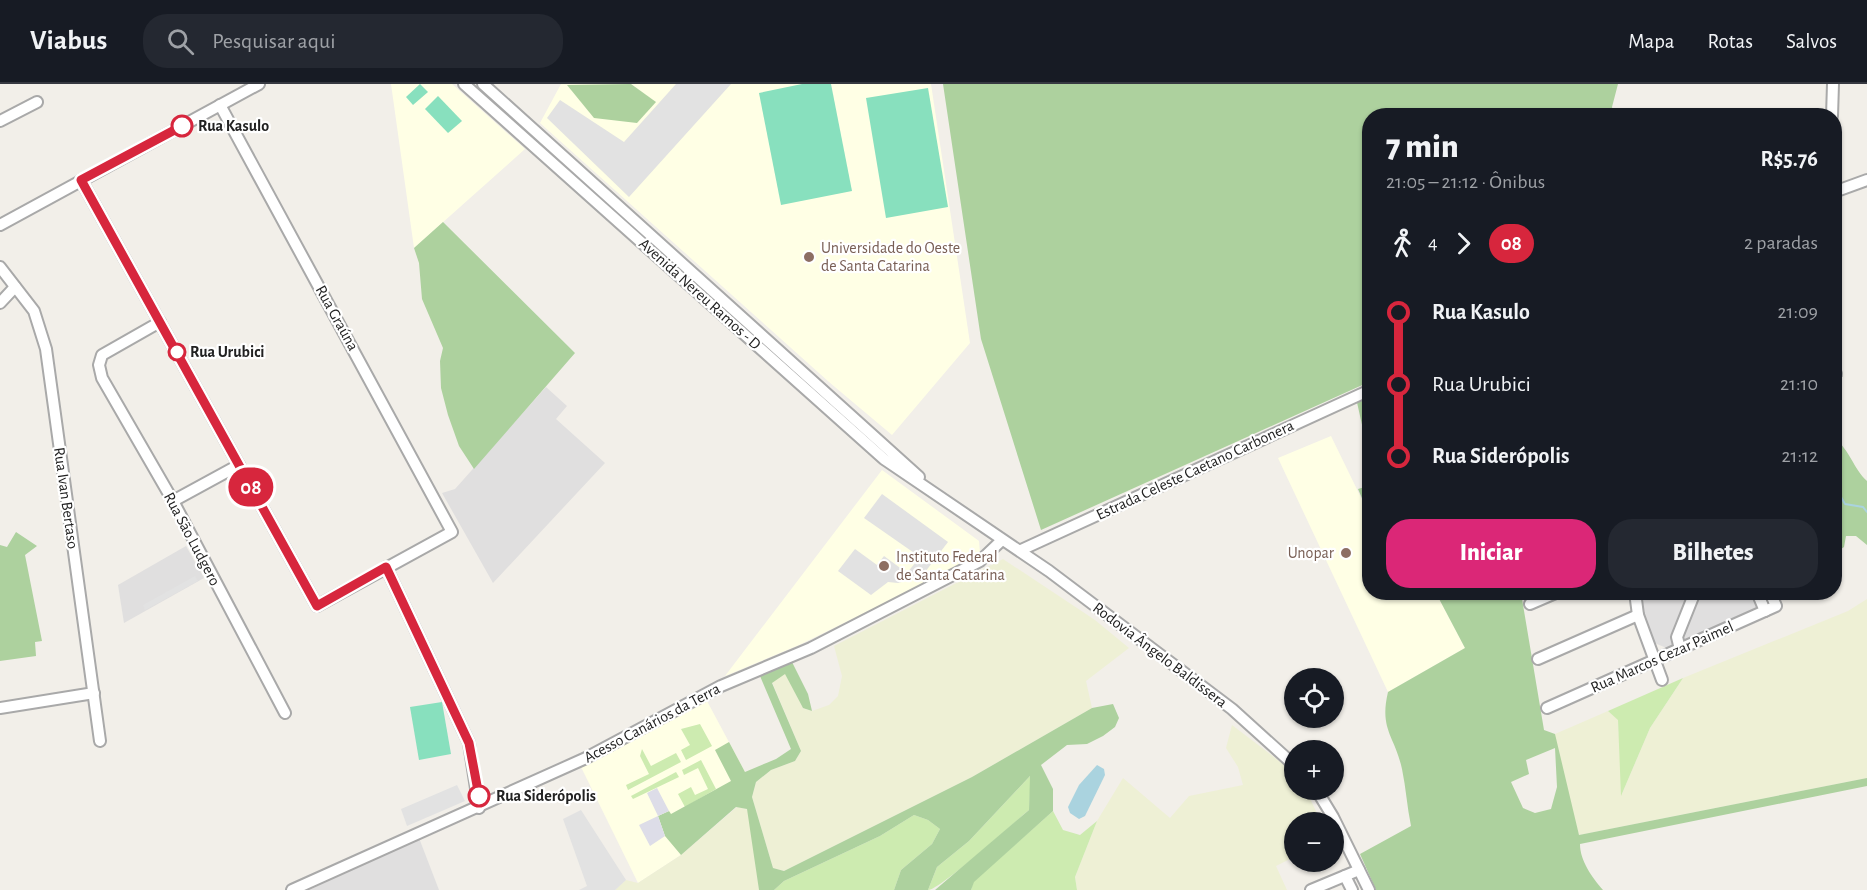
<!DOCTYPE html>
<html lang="pt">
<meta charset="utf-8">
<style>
body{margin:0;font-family:"Alegreya Sans",sans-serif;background:#242831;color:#f1f3f6;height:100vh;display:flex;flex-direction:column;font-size:22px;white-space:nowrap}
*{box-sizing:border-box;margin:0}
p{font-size:20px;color:#9ea1a6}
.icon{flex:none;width:33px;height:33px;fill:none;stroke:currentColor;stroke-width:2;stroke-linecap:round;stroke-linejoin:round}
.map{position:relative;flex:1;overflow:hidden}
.side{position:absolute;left:1362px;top:24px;width:480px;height:492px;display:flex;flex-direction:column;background:#171b24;border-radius:24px;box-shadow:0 2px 4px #0004}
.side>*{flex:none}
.badge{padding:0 12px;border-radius:20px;font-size:21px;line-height:39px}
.tools{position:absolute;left:1284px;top:584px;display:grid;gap:12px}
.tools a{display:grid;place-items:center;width:60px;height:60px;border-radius:50%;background:#171b24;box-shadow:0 2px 4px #0004;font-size:30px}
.map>.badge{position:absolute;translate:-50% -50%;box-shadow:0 0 0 3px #fff}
.legs{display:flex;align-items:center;gap:9px;height:66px;padding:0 24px;font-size:20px}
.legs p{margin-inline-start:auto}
.overview{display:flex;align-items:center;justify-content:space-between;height:102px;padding:0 24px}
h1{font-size:33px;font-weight:800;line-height:45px}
.button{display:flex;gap:12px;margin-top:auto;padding:12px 24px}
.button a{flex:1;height:69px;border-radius:24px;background:#db2777;color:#fff;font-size:24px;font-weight:800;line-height:69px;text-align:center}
.button a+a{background:#242831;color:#f1f3f6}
ul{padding:0 24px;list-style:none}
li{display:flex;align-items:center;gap:21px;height:72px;font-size:22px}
li i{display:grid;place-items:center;width:9px;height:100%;margin:0 8px;background:currentColor}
li i::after{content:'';width:15px;height:15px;margin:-8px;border:4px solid;border-radius:50%;background:#171b24}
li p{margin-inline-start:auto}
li:first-child i{background:linear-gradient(#0000 50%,currentColor 0)}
li:last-child i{background:linear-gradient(currentColor 50%,#0000 0)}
header{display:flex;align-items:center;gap:36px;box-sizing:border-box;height:84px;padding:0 30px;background:#171b24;border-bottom:2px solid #363941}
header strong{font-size:28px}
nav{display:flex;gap:33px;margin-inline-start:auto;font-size:21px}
.search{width:420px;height:54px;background:#242831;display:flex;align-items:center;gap:15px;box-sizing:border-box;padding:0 21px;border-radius:24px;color:#9ea1a6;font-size:22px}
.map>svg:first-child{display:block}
</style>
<header>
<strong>Viabus</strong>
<div class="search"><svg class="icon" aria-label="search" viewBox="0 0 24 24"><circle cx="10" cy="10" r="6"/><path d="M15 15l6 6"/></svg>Pesquisar aqui</div>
<nav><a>Mapa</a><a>Rotas</a><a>Salvos</a></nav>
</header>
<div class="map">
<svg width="1867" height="806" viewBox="0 0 1867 806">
<rect width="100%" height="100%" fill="#f2efe9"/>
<g fill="#e0dfdf">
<path d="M546 303 567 322 556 335 605 379 493 499 442 409 455 405Z"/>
<path d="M186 462 204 494 124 539 118 501Z"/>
<path d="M1641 509H1753L1761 524 1669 565 1652 558 1643 531Z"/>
<path d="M419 754 439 806H309Z"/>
</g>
<g fill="#ffffe5">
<path d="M391 0H452L525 65 414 164Z"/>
<path d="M561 0H931L970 259 892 351 829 298 540 39Z"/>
<path d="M1331 352 1369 430 1370 508 1436 509 1465 564 1388 608 1278 374Z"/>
<path d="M882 386 979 457 980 469 942 491 799 561 725 592Z"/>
<path d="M707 617 745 688 681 771 638 799 581 683Z"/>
</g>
<g fill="#eef0d5">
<path d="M1003 475 1095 536 1129 564 1086 597 1092 624 972 693 784 787 773 784 752 713 756 698 771 686 795 677 801 667 772 598 785 589 803 624 812 627 829 621 838 612 842 592 834 562Z"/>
<path d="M1867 515V694L1579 751 1555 664V650L1608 627 1618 635 1622 710 1650 644 1683 594 1848 527Z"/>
<path d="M1232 641 1283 680 1294 693V705H1304L1307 708 1321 738H1294V773L1276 782 1287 806H1077L1075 793 1097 737 1123 694 1170 734 1189 712 1243 701 1238 683 1226 664Z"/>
<path d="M737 723 747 725 750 736 759 806H615L626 796 638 799 681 771Z"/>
</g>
<g fill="#cdebb0">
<path d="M1683 594 1650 644 1621 712 1618 636 1608 627Z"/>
<path d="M700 640 712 662 686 676 681 666 690 661 681 645Z"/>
<path d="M642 665 651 682 676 669 681 678 628 706 626 701 649 690 640 672Z"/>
<path d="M701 676 716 705 685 723 678 710 691 703 695 711 708 705 698 684 684 691 682 686Z"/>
<path d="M676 688 679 693 633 715 631 712Z"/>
<path d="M1031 691 1029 726C1013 739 940 806 928 806L937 783 969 757Z"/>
<path d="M1053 727 1063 746 1080 751 1097 737 1075 793 1077 806H971L973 798Z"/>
<path d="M914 731 928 736 940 745 932 760 901 786 894 806H774L784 797 880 752Z"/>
</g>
<g fill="#add19e" fill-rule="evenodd">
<path d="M631 0 656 18 637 39 594 34 567 1Z"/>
<path d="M943 0H1618L1612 23 1614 31 1370 32 1369 298 1041 446 981 255Z"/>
<path d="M443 138 575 269 474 385 459 362 448 331 441 304 440 277 443 264 422 215 419 179 414 164Z"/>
<path d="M1369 309V430L1358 405 1368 402 1369 372 1356 314Z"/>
<path d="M1835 355C1850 366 1853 384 1867 397V461L1856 452H1846L1844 463 1835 469Z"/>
<path d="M16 448 37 462 25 471 42 557 35 558 36 572 0 577V461L7 463Z"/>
<path d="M1436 509H1521L1544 646 1555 650 1579 751 1867 694V702L1580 760C1580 777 1592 793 1603 806H1376L1360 770 1411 742C1407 723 1406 704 1402 685 1395 652 1379 646 1388 608L1465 564ZM1555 664 1557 703 1551 725 1535 729 1523 724 1511 698 1529 690 1526 676Z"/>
<path d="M791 576 808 610 812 627 803 624 785 590 772 599 801 667 795 677 771 686 756 698 752 713 773 784 784 787 972 693 1092 624 1113 620 1119 634 1115 643 1103 652 1087 660 1067 661 1041 681 1053 705V727L974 798 971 806H935L1029 726 1030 692 969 757 937 783 928 806H894L901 786 932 760 940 745 928 736 914 731 880 752 784 797 774 806H759L747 725 736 723 681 771 665 752 658 732 669 727 671 730 731 697 715 666 729 658 745 688 776 675 791 665 760 592Z"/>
</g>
<g fill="#88e0be">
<path d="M420 0 428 8 413 21 406 13Z"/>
<path d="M802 0H831L852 107 781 121 759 9Z"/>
<path d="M928 4 948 123 886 134 866 14Z"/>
<path d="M438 12 462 37 448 49 425 25Z"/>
<path d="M442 618 451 670 419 676 410 623Z"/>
</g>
<g fill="#e2e2e2">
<path d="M676 0H731L629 113 547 34 560 16 624 58Z"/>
<path d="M882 410 948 458 922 492 898 499 888 498 871 511 838 487 855 465 877 481 884 472 907 489 920 473 864 434Z"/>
<path d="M195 492 198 497 145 526 143 521Z"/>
<path d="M457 701 465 717 407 742 401 725Z"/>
<path d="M581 726 626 796 615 806H579L587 802 563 735Z"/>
</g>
<path fill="#dddde8" d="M657 704 669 727 658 732 665 752 650 762 639 741 658 732 647 709Z"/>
<path fill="#aad3df" d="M1097 681 1104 685 1105 691 1085 732 1079 735 1070 729 1068 723 1079 701Z"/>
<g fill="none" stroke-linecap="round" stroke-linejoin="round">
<path stroke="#aad3df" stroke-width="2" d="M1834 401 1845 420 1863 423 1867 428"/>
<g stroke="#a9a9a9" stroke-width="14">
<g id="minor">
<path d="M464 0 884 375 1049 487 1232 625 1294 681"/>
<path d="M483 0 919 393"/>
<path d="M1832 32 1833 0"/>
<path d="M0 37 37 18"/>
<path d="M81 96 317 522 452 448 220 21"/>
<path d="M1834 108 1867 96"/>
<path d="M0 141 259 0"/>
<path d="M0 183 34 227 46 265 100 657"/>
<path d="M0 219 15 203"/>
<path d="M160 238 102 271 99 281 102 294 173 417 285 629"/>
<path d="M1834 286 1836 290"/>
<path d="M173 417 239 381"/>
<path d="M1021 466 1370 306"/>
<path d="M386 483 469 659 479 724"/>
<path d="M1635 508 1638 531 1662 596"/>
<path d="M1757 508 1765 527"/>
<path d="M1530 520 1558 508"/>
<path d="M1680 565 1677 553 1695 508"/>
<path d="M1538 575 1638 531"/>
<path d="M0 624 94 609"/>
<path d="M1547 624 1776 522 1770 508"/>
<path d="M1316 705 1333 733 1369 806"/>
<path d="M1345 792 1352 806"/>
<path d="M292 806 586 674 721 602 811 564 980 477 1002 456"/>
<path d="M1311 806 1359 786"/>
</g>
</g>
<use href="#minor" stroke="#fff" stroke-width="10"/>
</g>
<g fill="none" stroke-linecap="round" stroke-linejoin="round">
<g stroke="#fff" stroke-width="14">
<path id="line-1" d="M182 42 81 96 317 522 386 483 469 659 479 712"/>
</g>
<use href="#line-1" stroke="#d7263d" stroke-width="9"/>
</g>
<g fill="#fff" stroke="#d7263d" stroke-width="3">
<circle cx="182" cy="42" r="10"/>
<circle cx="177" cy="268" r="8"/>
<circle cx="479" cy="712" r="10"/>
</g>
<g fill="#8d6e63" stroke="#fff" stroke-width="2">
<circle cx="809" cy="173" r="6"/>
<circle cx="1346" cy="469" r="6"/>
<circle cx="884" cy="482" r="6"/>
</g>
<g text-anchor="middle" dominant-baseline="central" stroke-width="4.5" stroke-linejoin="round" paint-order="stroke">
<g font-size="16" font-weight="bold" fill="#222" stroke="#fff" text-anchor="start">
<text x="198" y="42">Rua Kasulo</text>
<text x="190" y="268">Rua Urubici</text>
<text x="496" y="712">Rua Siderópolis</text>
</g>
<g font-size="16" fill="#785e54" stroke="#fff" text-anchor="start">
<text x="821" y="164">Universidade do Oeste<tspan x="821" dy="18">de Santa Catarina</tspan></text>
<text x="1334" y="469" text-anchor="end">Unopar</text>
<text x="896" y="473">Instituto Federal<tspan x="896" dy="18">de Santa Catarina</tspan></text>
</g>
<g font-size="16" fill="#222" stroke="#fff">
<text transform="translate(700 210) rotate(42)">Avenida Nereu Ramos - D</text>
<text transform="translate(337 234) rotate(61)">Rua Graúna</text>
<text transform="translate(1195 386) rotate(-25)">Estrada Celeste Caetano Carbonera</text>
<text transform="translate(66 414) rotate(82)">Rua Ivan Bertaso</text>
<text transform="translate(192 455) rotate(62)">Rua São Ludgero</text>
<text transform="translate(1160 571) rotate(37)">Rodovia Ângelo Baldissera</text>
<text transform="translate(1662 573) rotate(-24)">Rua Marcos Cezar Paimel</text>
<text transform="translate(652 639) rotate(-28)">Acesso Canários da Terra</text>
</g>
</g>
</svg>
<div class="tools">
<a><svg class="icon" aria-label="locate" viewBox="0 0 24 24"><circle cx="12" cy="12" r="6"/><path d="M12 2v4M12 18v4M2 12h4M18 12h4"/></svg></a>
<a>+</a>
<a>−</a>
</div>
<b class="badge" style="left:251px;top:403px;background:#d7263d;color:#fff">08</b>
<section class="side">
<div class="overview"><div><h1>7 min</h1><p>21:05 – 21:12 · Ônibus</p></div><b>R$5.76</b></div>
<div class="legs"><svg class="icon" aria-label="walk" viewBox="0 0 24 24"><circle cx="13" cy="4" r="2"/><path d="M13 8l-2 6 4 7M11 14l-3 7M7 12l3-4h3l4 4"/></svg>4<svg class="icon" aria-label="forward" viewBox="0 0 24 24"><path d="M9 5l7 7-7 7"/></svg><b class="badge" style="background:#d7263d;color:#fff">08</b><p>2 paradas</p></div>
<ul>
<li><i style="color:#d7263d"></i><b>Rua Kasulo</b><p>21:09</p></li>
<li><i style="color:#d7263d"></i><span>Rua Urubici</span><p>21:10</p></li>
<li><i style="color:#d7263d"></i><b>Rua Siderópolis</b><p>21:12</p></li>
</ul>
<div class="button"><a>Iniciar</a><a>Bilhetes</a></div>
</section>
</div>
